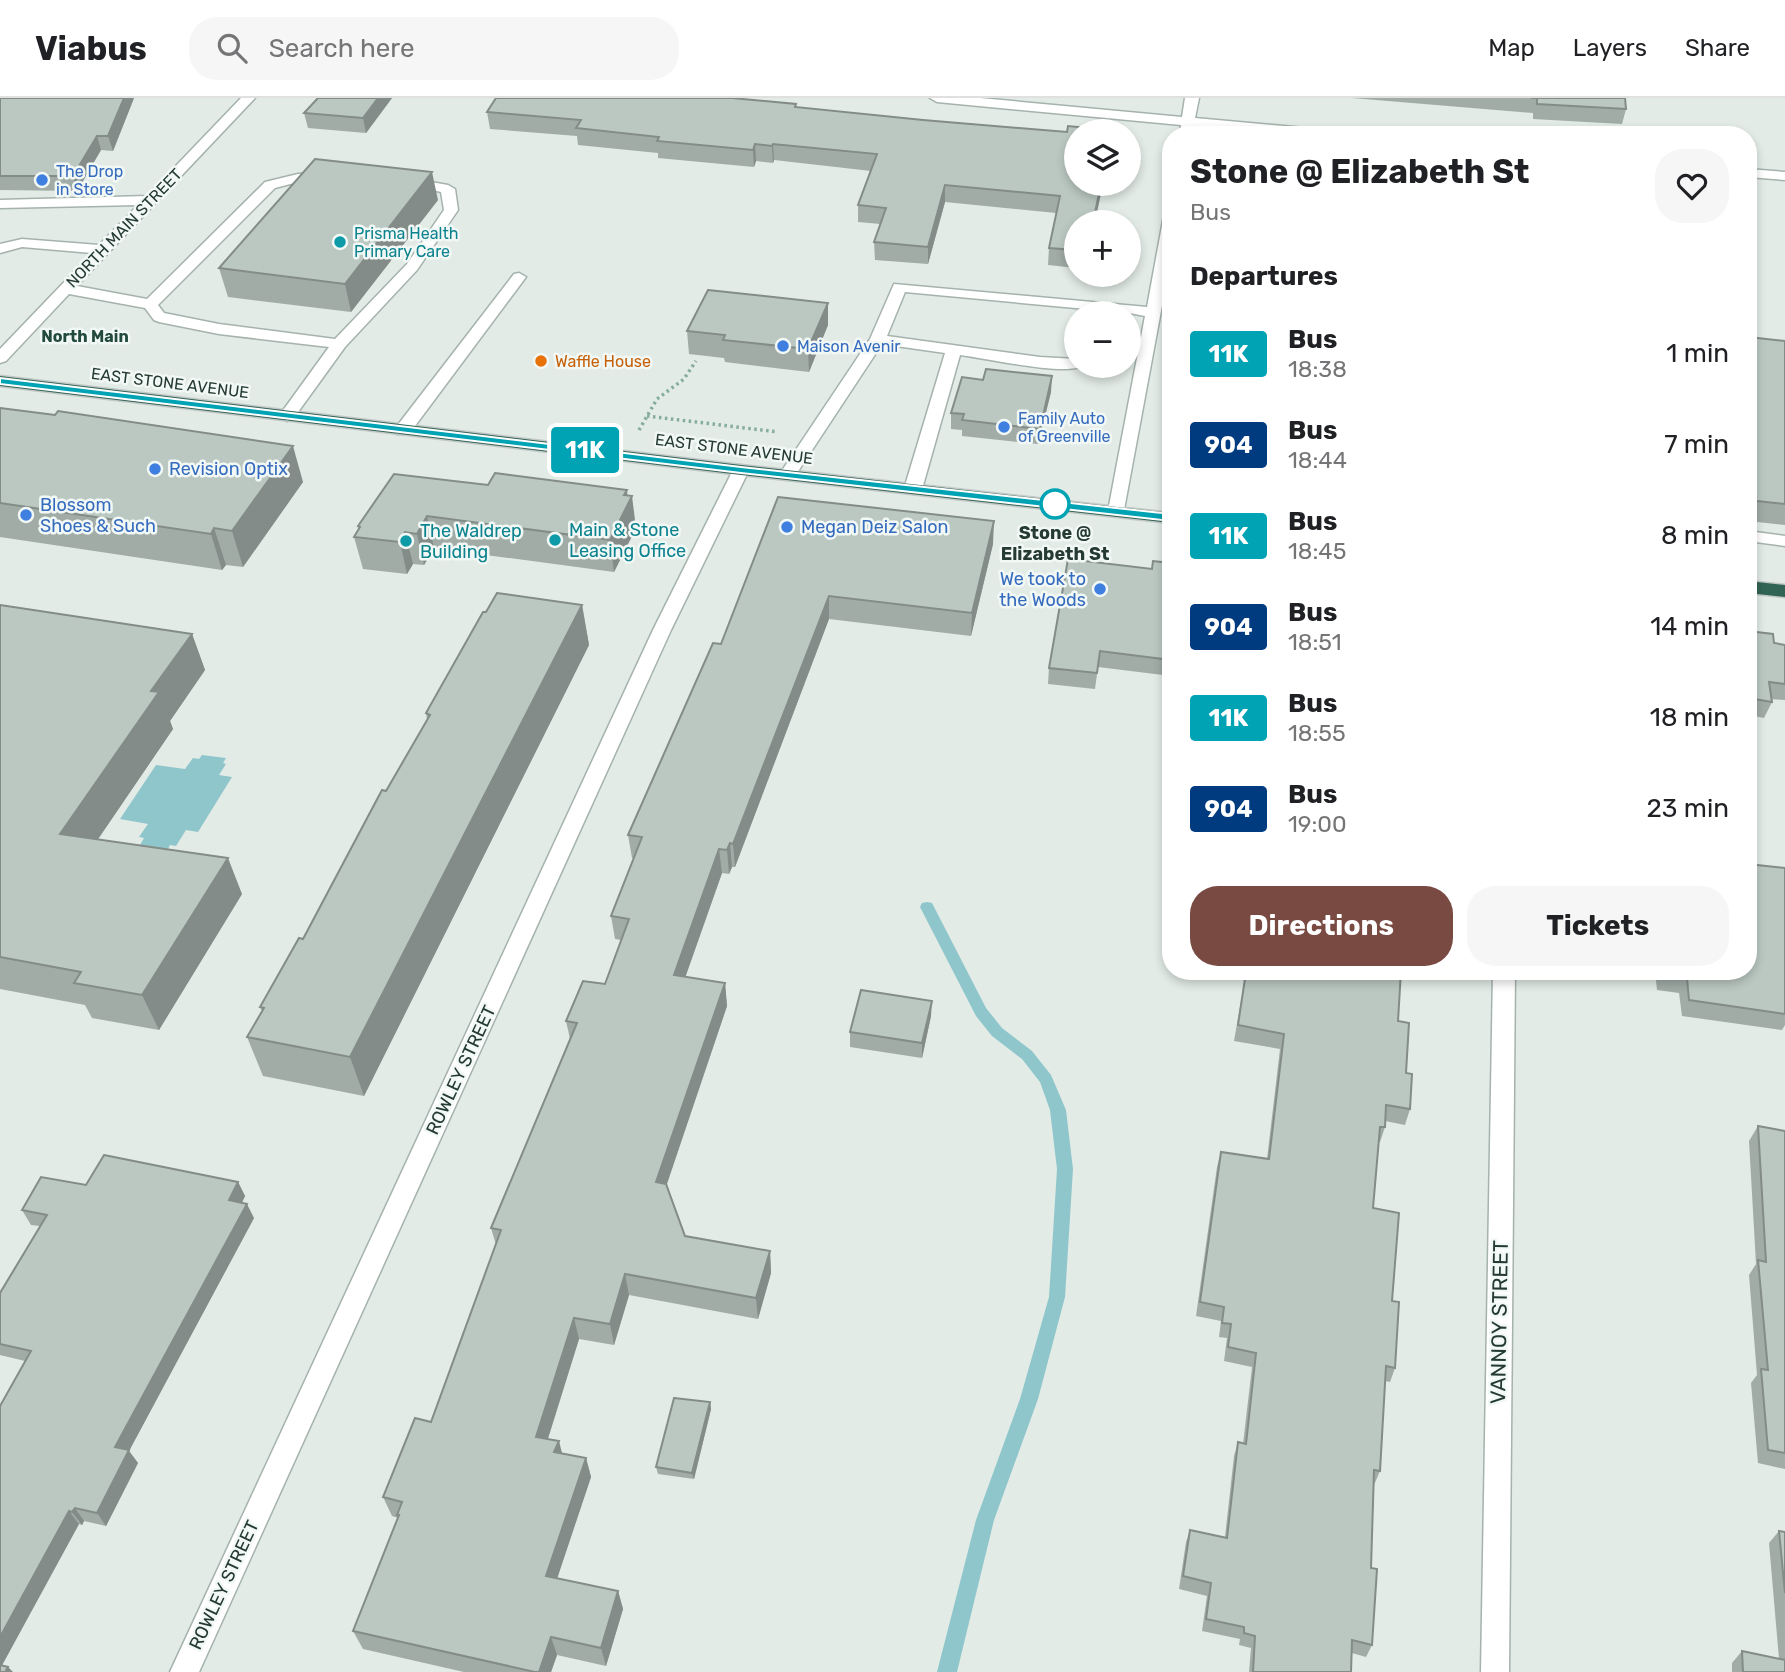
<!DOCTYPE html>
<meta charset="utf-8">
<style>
body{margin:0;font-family:Rubik,sans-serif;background:#f6f6f6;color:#202124;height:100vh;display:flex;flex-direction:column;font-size:26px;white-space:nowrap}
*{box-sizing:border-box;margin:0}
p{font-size:23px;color:#757577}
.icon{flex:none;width:38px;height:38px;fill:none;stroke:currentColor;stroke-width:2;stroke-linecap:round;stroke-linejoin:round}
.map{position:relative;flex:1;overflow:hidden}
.panel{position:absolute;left:1162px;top:28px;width:595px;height:854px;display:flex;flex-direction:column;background:#fff;border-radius:28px;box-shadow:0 4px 10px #0003}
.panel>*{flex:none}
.badge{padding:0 14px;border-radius:5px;font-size:24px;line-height:46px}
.controls{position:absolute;left:1064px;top:21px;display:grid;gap:14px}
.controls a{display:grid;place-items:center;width:77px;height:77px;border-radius:50%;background:#fff;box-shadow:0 4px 10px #0003;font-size:35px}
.map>.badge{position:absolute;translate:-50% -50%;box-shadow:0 0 0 4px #fff}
h2{padding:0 28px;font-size:26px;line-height:63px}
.round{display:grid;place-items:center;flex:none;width:74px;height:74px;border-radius:28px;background:#f6f6f6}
.head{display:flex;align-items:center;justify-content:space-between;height:119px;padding:0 28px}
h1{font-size:33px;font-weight:700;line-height:52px}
.action{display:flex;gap:14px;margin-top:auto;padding:14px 28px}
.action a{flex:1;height:80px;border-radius:28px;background:#794a42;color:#fff;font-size:28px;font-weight:700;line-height:80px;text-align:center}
.action a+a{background:#f6f6f6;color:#202124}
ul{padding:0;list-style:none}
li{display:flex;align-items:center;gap:21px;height:91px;padding:0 28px}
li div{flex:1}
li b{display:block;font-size:26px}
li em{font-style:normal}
li .badge{min-width:77px;font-weight:700;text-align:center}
header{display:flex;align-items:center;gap:42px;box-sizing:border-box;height:98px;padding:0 35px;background:#fff;border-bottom:2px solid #e0e0e0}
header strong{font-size:33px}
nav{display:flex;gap:38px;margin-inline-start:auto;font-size:24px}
.search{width:490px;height:63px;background:#f6f6f6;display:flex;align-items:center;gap:18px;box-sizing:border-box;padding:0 24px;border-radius:28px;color:#757577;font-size:26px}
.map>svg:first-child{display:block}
</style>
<header>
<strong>Viabus</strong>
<div class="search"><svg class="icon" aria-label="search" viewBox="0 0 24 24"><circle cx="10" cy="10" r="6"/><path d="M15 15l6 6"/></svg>Search here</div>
<nav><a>Map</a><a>Layers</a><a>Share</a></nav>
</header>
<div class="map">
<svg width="1785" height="1574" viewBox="0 0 1785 1574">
<rect width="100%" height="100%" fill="#e2ebe6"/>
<path fill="#8fc6cb" d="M202 657 226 660 223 665 226 666 219 677 232 679 198 734 186 732 176 748 170 747 168 751 140 747 144 740 139 739 148 726 120 721 156 667 185 671 193 660 199 661Z"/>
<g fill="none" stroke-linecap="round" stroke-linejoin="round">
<path fill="#8fc6cb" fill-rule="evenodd" d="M927 804 932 805 986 910 1002 930 1032 953 1051 977 1066 1012 1073 1071 1065 1199 1038 1301 994 1422 957 1574H937L976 1422 1020 1301 1049 1199 1057 1071 1050 1012 1040 984 1022 961 992 938 976 918 920 809 922 805Z"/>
<g stroke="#a5b2ad" stroke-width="3">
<g id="minor">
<path d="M241 0H255L77 188 147 201 265 84 298 76 327 75 334 79 332 82 298 84 275 90 158 207 164 215 219 226 335 241 407 166 444 112 441 94 403 85V79L448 87 455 91 458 112 417 172 345 249 293 321 287 323 279 318 329 249 219 236 159 224 154 222 145 210 69 196 6 263 0 265V251L92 155 22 149 0 155V146L22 141 99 147 138 107 0 110V102L147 98Z"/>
<path d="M930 0H980L1182 19 1185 0H1199L1195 20 1337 33 1344 37H1290L1194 28 1192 37H1180L1181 27 937 4Z"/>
<path d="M1748 71 1785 74V82L1748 79Z"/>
<path d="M1171 113V159L1123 417 1117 418 1108 413 1145 218 1129 215 905 194 887 238 1040 259 1076 261V268H1083C1064 278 985 260 960 257L922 391 913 396 904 391 945 255 882 246 793 381H781L779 377 870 241 894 186 1147 209 1164 117Z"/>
<path d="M519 175 526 179 409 336H397L395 332 397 328 514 176Z"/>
<path d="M741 367 749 372 671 532 199 1574H170L653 532 733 372Z"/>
<path d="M1748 433 1785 438V448L1748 443Z"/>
<path d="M1493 873H1515L1509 1574H1481Z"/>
</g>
</g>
<g stroke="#c2c8c6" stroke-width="3">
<g id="highway">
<path d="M0 278 741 367 1171 415V425L741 377 0 288Z"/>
<path d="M1748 483 1785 487V499L1748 495Z"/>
</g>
</g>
<g stroke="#85ac9d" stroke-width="3.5" stroke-dasharray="2.5 3.5" stroke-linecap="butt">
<path d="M647 318 778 334"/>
<path d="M639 332 657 301 684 281 696 263"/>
</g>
<use href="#minor" fill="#fff" fill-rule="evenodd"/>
<use href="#highway" fill="#326456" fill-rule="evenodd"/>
</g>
<g fill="#a1aca7">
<path d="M0 0H134L113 53 101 52 77 93 0 92Z"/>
<path d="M318 0H392L366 35 308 30 304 15Z"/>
<path d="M1352 0H1625L1626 11 1622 26 1533 21V15Z"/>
<path d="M796 6V9L1076 86H1117L1115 92 1102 91 1076 124V170L1048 167 1049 150 1056 115 945 104 928 166 875 162 874 144 880 126 858 124V107L871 73 774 62 773 65 756 63 754 69 658 60V55L578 47 577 38 490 31 487 14Z"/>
<path d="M438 102 351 214 228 199 219 170Z"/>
<path d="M828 227 809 274 725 264 724 260 689 256 687 233Z"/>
<path d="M1748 239 1785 243V427L1748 423Z"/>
<path d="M1051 294 1038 346 962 338V332L951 331V315Z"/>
<path d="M0 310 303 384 243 469 226 467 222 472 0 439Z"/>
<path d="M488 387 627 397 636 430 614 474 434 450 424 467 413 466 407 476 363 471 354 439 359 432 358 428Z"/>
<path d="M778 399 993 446 971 538 829 521 735 769H732L729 776 722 775 685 879 725 885 727 908 667 1086 685 1138 770 1153 771 1175 758 1221 629 1197 614 1247 579 1241 548 1341 562 1355 586 1360 591 1379 557 1480 618 1493 623 1511 606 1568 557 1557 551 1574H464L363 1551 353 1533 398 1420 392 1418 383 1399 431 1324 496 1147 491 1130 570 941 566 923 605 886 621 842 615 841 611 818 634 760H632L628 737 721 546Z"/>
<path d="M1171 465V578L1098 569 1095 591 1048 586 1049 570 1152 471Z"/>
<path d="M0 507 192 536 205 572 170 623 173 631 98 741 242 796 159 932 92 920 85 907 0 891Z"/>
<path d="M582 507 589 547 364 998 263 978 247 939 262 913 260 909 303 841 427 621 426 615 486 514Z"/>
<path d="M1748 533 1774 545 1785 547V602L1771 601 1772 604 1764 620 1748 617Z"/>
<path d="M1785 770V927L1782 932 1682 918 1679 895 1657 892 1655 873H1748Z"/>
<path d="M1271 873H1401L1398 923 1410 1011 1405 1027 1385 1023V1029L1380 1044H1379L1373 1110 1392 1203 1395 1270 1390 1284 1385 1283 1380 1373 1374 1387 1371 1470 1372 1547 1366 1559 1352 1555 1351 1574H1249L1251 1550 1239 1547 1240 1541 1202 1533 1207 1498 1179 1491 1186 1444 1190 1432 1225 1439 1234 1358 1238 1344 1243 1346 1252 1269 1224 1263 1227 1240 1219 1239 1221 1223 1196 1218 1217 1069 1221 1054 1267 1061 1280 951 1234 943 1246 874 1270 878Z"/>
<path d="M931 918 922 960 850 949V934Z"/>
<path d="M1758 1028 1785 1033V1371L1758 1365 1751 1285 1757 1277 1749 1177 1756 1166 1749 1043Z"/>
<path d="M238 1084 245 1098 242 1105 254 1120 129 1353 138 1365 106 1428 84 1423 82 1427 79 1426 2 1567 0 1574 25 1263 0 1257V1195L40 1128 31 1127 22 1112 86 1087Z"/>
<path d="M710 1304 711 1311 694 1381 658 1376 656 1369Z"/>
<path d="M1779 1433 1785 1434V1574H1732V1565L1742 1553 1779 1561 1769 1445Z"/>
</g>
<g fill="#838c88">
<path d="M124 0H134L113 53 108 38Z"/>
<path d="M378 0H392L366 35 363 20Z"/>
<path d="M97 38 101 52 77 93 73 78Z"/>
<path d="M755 46 756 63 754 69 753 52Z"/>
<path d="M773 46 774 62 773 65 772 48Z"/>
<path d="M432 74 438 102 351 214 345 186Z"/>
<path d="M1101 86H1102V91L1095 124H1093Z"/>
<path d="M945 87V104L928 166V149Z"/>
<path d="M828 205V227L809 274 808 251Z"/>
<path d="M1052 278 1051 294 1038 346 1040 331Z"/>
<path d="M293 348 303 384 243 469 232 433Z"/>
<path d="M627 392 628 405 632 398 636 430 614 474 610 442 624 397Z"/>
<path d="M427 418 434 450 424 467 417 436Z"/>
<path d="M994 423 993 446 971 538 972 515Z"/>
<path d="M214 430 226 467 222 472 211 436Z"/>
<path d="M405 434 413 466 407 476 400 444Z"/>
<path d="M829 498V521L735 769 733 746Z"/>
<path d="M582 507 589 547 364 998 350 959Z"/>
<path d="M192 536 205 572 170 623 173 631 77 772 60 736 151 593Z"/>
<path d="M730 745 732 769 729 776 727 752Z"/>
<path d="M719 751 722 775 678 900 674 877Z"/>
<path d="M228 760 242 796 159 932 142 897Z"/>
<path d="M725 885 727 908 660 1106 656 1084Z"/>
<path d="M932 903 931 918 922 960V945Z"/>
<path d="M238 1084 245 1098 236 1116 229 1102Z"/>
<path d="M247 1106 254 1120 129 1353 138 1365 106 1428 97 1415 115 1349Z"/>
<path d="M770 1153 771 1175 758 1221 756 1200Z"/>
<path d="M625 1176 629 1197 614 1247 610 1226Z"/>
<path d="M574 1220 579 1241 542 1359 536 1339Z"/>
<path d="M710 1304 711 1311 694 1381 692 1375Z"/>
<path d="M559 1343 564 1363 554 1354Z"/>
<path d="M586 1360 591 1379 552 1496 546 1478Z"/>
<path d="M75 1410 84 1423 82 1427 72 1414Z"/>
<path d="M69 1413 79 1426 0 1571V1539Z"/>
<path d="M618 1493 623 1511 606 1568 601 1550Z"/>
<path d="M551 1539 557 1557 551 1574H539Z"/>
<path d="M8 1569 13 1574H5Z"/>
</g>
<g fill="#bbc8c2" stroke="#838c88" stroke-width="2">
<path d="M0 0H124L108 38H97L73 78H0Z"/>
<path d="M318 0H378L363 20 304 15Z"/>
<path d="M496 0H732L796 6 795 9 923 22 1067 34 1068 28 1121 33H1076V86H1101L1093 124H1076V152L1049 150 1060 98 945 87 928 149 874 144 886 110 858 107 877 56 773 46 772 48 755 46 753 52 657 43 659 39 576 30 581 22 487 14Z"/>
<path d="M1531 0H1625L1626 11 1537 6V0Z"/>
<path d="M315 61 432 74 345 186 219 170Z"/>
<path d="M708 192 828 205 808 251 723 242 725 237 687 233Z"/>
<path d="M1748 239 1785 243V406L1748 402Z"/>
<path d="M986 271 1052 278 1040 331 962 322 964 316 951 315 962 279 983 282Z"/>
<path d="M0 310 55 317 58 313 293 348 232 433 214 430 211 436 0 405Z"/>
<path d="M495 375 627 392 624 397 632 398 610 442 427 418 417 436 405 434 400 444 354 439 360 429 358 428 394 376 488 387Z"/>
<path d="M778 399 994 423 972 515 829 498 733 746 730 745 727 752 719 751 674 877 725 885 656 1084 666 1086 685 1138 770 1153 756 1200 625 1176 610 1226 574 1220 536 1339 559 1343 554 1354 586 1360 546 1478 618 1493 601 1550 551 1539 539 1574H535L353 1533 399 1417H397L402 1404 383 1399 415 1320 431 1324 501 1132 491 1130 577 925 566 923 583 883 605 886 629 821 611 818 642 739 628 737 713 545 721 546Z"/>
<path d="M1068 461 1152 471 1153 463 1171 465V562L1100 553 1097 575 1049 570Z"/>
<path d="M497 495 582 507 350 959 247 939 264 910 260 909 299 840 303 841 382 692 386 693 430 617 426 615 483 514H486Z"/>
<path d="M0 507 192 536 151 593 159 594 60 736 228 760 142 897 74 885 81 874 0 859Z"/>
<path d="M1748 533 1773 536 1774 545 1785 547V586L1769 584 1772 604 1748 600Z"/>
<path d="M1748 766 1785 770V916L1689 902 1687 880 1664 877V873H1748Z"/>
<path d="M1273 873H1401L1398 923 1409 925 1406 975 1412 976 1410 1011 1386 1007 1385 1029H1380L1373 1110 1399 1115 1392 1203 1399 1204 1395 1270 1386 1268 1380 1373 1374 1372 1371 1470 1377 1471 1372 1547 1352 1542 1351 1574H1253L1255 1538 1244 1535V1529L1206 1521 1211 1485 1183 1478 1190 1432 1227 1440 1238 1344 1246 1346 1256 1255 1228 1249 1231 1226 1222 1225 1224 1209 1200 1204 1221 1054 1269 1061 1284 936 1238 927 1246 874 1272 878Z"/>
<path d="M861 892 932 903 922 945 850 934Z"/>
<path d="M1758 1028 1785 1033V1355L1768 1352 1761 1271 1768 1272 1758 1162 1766 1164Z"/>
<path d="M104 1057 238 1084 229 1102 247 1106 115 1349 129 1352 97 1415 75 1410 72 1414 69 1413 0 1539V1308L31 1253 0 1246V1195L47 1117 22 1112 41 1079 86 1087Z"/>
<path d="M674 1300 710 1304 692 1375 656 1369Z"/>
<path d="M1779 1433 1785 1434V1495Z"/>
<path d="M1742 1553 1785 1562V1574H1743Z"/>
<path d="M0 1567 8 1569 5 1574H0Z"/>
</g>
<path fill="#00a3b4" stroke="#fff" stroke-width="2" d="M0 280 741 369 1171 416 1176 420 1171 423 741 375 0 286Z"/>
<g fill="#3f7fe0" stroke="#f2f8f5" stroke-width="2.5">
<circle cx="42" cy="82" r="7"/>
<circle cx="783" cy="248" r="7"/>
<circle cx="1004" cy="329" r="7"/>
<circle cx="155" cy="371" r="7"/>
<circle cx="26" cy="417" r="7"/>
<circle cx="787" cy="429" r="7"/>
<circle cx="1100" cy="491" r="7"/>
</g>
<g fill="#0f9aa8" stroke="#f2f8f5" stroke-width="2.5">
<circle cx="340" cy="144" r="7"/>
<circle cx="555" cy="442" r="7"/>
<circle cx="406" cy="443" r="7"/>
</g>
<circle fill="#e8710a" stroke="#f2f8f5" stroke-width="2.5" cx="541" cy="263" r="7"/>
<circle fill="#fff" stroke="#00a3b4" stroke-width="3.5" cx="1055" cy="406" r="14"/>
<g text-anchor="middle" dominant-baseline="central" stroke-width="5" stroke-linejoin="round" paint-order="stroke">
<g font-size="16" fill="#366cbe" stroke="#f2f8f5" text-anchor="start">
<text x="56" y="73">The Drop<tspan x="56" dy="18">in Store</tspan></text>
<text x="797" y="248">Maison Avenir</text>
<text x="1018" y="320">Family Auto<tspan x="1018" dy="18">of Greenville</tspan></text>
</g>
<g font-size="16" fill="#243a33" stroke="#f2f8f5">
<text transform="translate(124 130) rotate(-46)">NORTH MAIN STREET</text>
<text transform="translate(170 285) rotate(7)">EAST STONE AVENUE</text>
<text transform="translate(734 351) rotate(7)">EAST STONE AVENUE</text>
</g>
<g font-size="16" fill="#0d838f" stroke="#f2f8f5" text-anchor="start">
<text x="354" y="135">Prisma Health<tspan x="354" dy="18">Primary Care</tspan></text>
</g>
<g font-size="16" font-weight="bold" fill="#224a3d" stroke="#f2f8f5">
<text x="85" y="238">North Main</text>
</g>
<g font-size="16" fill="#c56008" stroke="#f2f8f5" text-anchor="start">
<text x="555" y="263">Waffle House</text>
</g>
<g font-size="18" fill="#366cbe" stroke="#f2f8f5" text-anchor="start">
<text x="169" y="371">Revision Optix</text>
<text x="40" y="407">Blossom<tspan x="40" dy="21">Shoes &amp; Such</tspan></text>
<text x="801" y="429">Megan Deiz Salon</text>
<text x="1086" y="481" text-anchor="end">We took to<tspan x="1086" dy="21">the Woods</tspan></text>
</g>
<g font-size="18" fill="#0d838f" stroke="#f2f8f5" text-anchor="start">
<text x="569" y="432">Main &amp; Stone<tspan x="569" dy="21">Leasing Office</tspan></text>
<text x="420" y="433">The Waldrep<tspan x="420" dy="21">Building</tspan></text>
</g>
<g font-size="18" font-weight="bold" fill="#243a33" stroke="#f2f8f5">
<text x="1055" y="435">Stone @<tspan x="1055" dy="21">Elizabeth St</tspan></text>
</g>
<g font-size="18" fill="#243a33" stroke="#f2f8f5">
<text transform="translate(461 972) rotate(-65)">ROWLEY STREET</text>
<text transform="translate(224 1487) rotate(-65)">ROWLEY STREET</text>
</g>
<g font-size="21" fill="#243a33" stroke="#f2f8f5">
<text transform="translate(1499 1224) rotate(-89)">VANNOY STREET</text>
</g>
</g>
</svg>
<div class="controls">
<a><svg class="icon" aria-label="layers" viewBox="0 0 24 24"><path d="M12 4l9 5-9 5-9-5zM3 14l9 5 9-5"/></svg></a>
<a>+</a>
<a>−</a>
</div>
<b class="badge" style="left:585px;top:352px;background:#00a3b4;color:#fff">11K</b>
<section class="panel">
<div class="head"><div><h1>Stone @ Elizabeth St</h1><p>Bus</p></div><a class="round"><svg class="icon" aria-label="heart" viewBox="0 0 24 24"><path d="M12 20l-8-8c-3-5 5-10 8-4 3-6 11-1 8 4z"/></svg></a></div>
<h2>Departures</h2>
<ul>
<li><span class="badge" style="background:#00a3b4;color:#fff">11K</span><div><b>Bus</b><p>18:38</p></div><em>1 min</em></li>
<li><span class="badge" style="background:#003b80;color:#fff">904</span><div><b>Bus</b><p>18:44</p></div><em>7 min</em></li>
<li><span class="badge" style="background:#00a3b4;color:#fff">11K</span><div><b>Bus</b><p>18:45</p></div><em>8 min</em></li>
<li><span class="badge" style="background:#003b80;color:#fff">904</span><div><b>Bus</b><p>18:51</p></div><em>14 min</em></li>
<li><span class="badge" style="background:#00a3b4;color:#fff">11K</span><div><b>Bus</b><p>18:55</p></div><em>18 min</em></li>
<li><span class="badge" style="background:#003b80;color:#fff">904</span><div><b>Bus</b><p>19:00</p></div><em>23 min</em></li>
</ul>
<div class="action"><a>Directions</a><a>Tickets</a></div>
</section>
</div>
